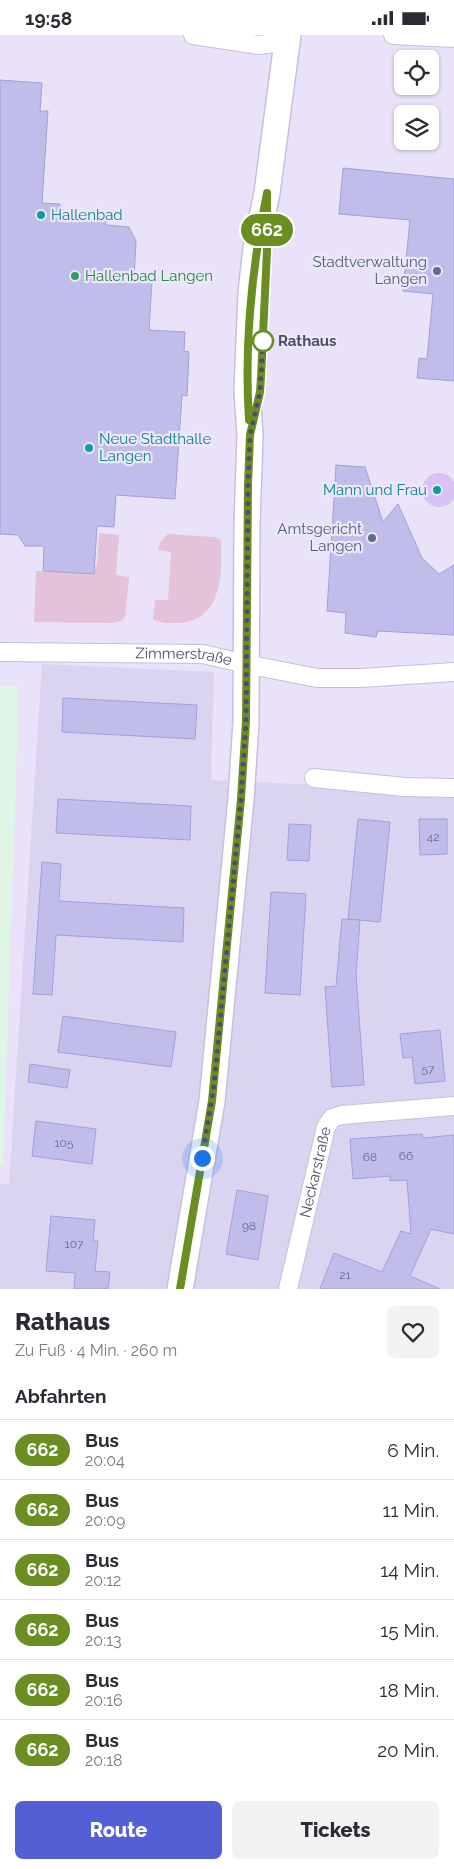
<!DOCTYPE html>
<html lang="de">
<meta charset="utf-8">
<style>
body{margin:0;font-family:Raleway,sans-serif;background:#f2f2f3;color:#2b2b33;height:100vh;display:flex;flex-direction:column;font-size:19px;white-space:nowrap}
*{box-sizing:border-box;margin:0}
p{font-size:16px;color:#7c7c81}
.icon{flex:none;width:28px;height:28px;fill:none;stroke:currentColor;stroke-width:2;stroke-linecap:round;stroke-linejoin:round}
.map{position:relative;height:1254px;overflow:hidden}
.panel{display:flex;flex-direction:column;background:#fff;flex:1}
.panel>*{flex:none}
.badge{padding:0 10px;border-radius:16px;font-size:18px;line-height:32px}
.buttons{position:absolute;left:394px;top:15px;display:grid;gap:10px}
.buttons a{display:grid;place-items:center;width:45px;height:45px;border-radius:8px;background:#fff;box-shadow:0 1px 4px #0004;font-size:25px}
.you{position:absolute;width:25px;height:25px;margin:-12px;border:4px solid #fff;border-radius:50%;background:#1a73e8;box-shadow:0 0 0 8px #1a73e833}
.map>.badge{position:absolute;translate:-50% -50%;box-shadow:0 0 0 2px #fff}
h2{padding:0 15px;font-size:19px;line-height:45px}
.round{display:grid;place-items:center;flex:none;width:52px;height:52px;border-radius:8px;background:#f2f2f3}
.summary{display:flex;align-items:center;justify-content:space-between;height:85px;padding:0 15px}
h1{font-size:24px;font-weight:800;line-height:38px}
.action{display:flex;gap:10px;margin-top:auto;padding:10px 15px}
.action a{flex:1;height:58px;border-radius:8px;background:#545fd5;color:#fff;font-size:20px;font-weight:800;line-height:58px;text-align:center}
.action a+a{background:#f2f2f3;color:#2b2b33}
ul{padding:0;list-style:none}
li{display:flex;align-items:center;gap:15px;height:60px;padding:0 15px;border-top:1px solid #e1e1e2}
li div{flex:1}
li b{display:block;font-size:19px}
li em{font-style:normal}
li .badge{min-width:55px;font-weight:700;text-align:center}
.status{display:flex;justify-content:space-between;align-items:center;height:35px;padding:0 25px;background:#fff;direction:ltr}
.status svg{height:14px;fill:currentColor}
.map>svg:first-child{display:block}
</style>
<div class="status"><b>19:58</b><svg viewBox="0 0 49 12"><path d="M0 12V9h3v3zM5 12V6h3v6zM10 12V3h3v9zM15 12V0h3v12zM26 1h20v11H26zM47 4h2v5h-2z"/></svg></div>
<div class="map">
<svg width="454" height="1254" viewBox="0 0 454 1254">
<rect width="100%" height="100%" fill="#e9e2f9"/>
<path fill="#dbd4f1" d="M42 629 214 637 211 745 454 757V1254H0V1149H9Z"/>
<path fill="#dff5e6" d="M0 651 19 652 3 1129H0Z"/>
<g fill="#e4c2da">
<path d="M99 498 119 500 116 540 129 542 125 582 121 586 113 588 34 587 36 536 94 539V531H97Z"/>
<path d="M168 499 215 502 221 505C222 538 223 584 180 588 172 588 160 589 153 584L155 565H168L171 517 158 515 161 506Z"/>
</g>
<circle fill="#d9c0f5" cx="439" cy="455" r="17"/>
<g fill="#c1bdeb" stroke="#a39fdb">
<path d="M0 45 42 48 40 76H48L42 168 60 169 59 179 106 182V190L129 192 136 206 134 245 152 246 149 295 185 297 184 316 189 317 187 361 182 360 175 464 116 460 114 492 97 491 94 539 43 536 44 511H25L18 500 0 499Z"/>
<path d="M343 133 454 144V346L417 343 419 323 427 324 433 259 403 256 410 185 339 179Z"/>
<path d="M336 430 365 432 383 487 398 469 422 523 439 539 454 530V600L378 596 376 602 345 598 346 578 327 576Z"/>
<path d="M63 663 197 670 195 704 62 697Z"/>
<path d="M58 764 191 771 190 805 56 798Z"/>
<path d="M358 784 390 787 380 887 348 884Z"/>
<path d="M419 784H447V819L420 820Z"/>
<path d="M289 789 311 790 309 826 287 825Z"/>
<path d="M42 827 61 829 59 866 184 873 183 907 56 900 52 960 33 959Z"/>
<path d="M271 857 306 859 300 960 265 958Z"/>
<path d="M342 884 360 885 356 940 364 1050 332 1052 325 952 336 951Z"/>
<path d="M63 981 176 997 171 1032 58 1017Z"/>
<path d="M440 995 445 1046 415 1049 412 1022 403 1023 400 999Z"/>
<path d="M30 1029 70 1035 67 1053 28 1047Z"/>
<path d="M36 1086 96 1094 92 1129 32 1121Z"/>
<path d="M422 1099 423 1103 454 1100V1199L431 1194 410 1241 440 1254H320L334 1218 382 1237 401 1196 411 1199 407 1145 390 1146V1141L353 1144 350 1104Z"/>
<path d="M237 1155 268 1161 258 1225 226 1219Z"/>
<path d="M51 1181 95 1185 93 1206H98L95 1236 110 1237 108 1254H74L75 1238 46 1236Z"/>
</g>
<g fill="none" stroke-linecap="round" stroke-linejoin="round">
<g stroke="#c4bfdc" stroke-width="20">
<g id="street">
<path d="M193 0 259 10 287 6"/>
<path d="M393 0 454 3"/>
<path id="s1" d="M0 617 203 619 246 629 317 643H361L454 637"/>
<path d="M314 743 405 752 454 753"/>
<path id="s2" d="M288 1254 326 1092 332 1083 342 1080 454 1071"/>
</g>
</g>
<g stroke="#c5c0e2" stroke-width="28">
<path id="secondary" d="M180 1254 212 1066 241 764 246 687 247 490 250 400 247 356 251 258 257 205 267 158 288 0"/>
</g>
<use href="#street" stroke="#fff" stroke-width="18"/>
<use href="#secondary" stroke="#fff" stroke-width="25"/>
</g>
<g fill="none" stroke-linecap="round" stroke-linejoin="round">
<g stroke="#fff" stroke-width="11">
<path id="line" d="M180 1254 212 1066 241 764 246 686 248 449 250 400 260 357 261 342 267 216V158C252 232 244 309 249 385"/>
</g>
<use href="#line" stroke="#6b8e23" stroke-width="8"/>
<path stroke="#4d4c6d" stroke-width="5" stroke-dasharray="0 9" d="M202 1123 214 1050 241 764 246 686 248 449 250 400 260 357 263 306"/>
</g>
<g fill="#0f9aa8" stroke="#ede7fc" stroke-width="2">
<circle cx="41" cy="180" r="5"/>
<circle cx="89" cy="413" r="5"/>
<circle cx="437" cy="455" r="5"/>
</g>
<g fill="#5c6f8a" stroke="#ede7fc" stroke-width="2">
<circle cx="437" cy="236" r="5"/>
<circle cx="372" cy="503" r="5"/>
</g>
<circle fill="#2e9e5b" stroke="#ede7fc" stroke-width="2" cx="75" cy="241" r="5"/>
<circle fill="#fff" stroke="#6b8e23" stroke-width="2.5" cx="263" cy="306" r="10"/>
<g text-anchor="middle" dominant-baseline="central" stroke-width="4.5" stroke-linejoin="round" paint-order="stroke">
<g font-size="12" fill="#6a688c">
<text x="433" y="802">42</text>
<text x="428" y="1034">57</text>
<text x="64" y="1108">105</text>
<text x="406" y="1121">66</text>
<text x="370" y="1122">68</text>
<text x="249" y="1191">98</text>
<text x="74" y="1209">107</text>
<text x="345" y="1240">21</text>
</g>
<g font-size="15" fill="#0d838f" stroke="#ede7fc" text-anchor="start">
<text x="51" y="180">Hallenbad</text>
<text x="99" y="404">Neue Stadthalle<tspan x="99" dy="17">Langen</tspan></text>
<text x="427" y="455" text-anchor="end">Mann und Frau</text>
</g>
<g font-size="15" fill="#4e5e75" stroke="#ede7fc" text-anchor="end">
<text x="427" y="227">Stadtverwaltung<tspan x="427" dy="17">Langen</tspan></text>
<text x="362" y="494">Amtsgericht<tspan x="362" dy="17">Langen</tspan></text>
</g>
<g font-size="15" fill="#27864d" stroke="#ede7fc" text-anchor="start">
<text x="85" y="241">Hallenbad Langen</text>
</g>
<g font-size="15" font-weight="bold" fill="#4d4c6d" stroke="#ede7fc" text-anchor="start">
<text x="278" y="306">Rathaus</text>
</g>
<g font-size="15" fill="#4d4c6d" stroke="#ede7fc">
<text stroke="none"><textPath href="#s1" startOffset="184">Zimmerstraße</textPath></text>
<text stroke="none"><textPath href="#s2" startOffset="120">Neckarstraße</textPath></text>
</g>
</g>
</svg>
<div class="buttons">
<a><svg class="icon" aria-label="locate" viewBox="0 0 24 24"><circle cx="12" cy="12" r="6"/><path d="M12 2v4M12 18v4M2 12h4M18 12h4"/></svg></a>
<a><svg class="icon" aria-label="layers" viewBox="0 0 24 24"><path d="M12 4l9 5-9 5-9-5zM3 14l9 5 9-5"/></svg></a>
</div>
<div class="you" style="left:202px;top:1123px"></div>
<b class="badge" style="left:267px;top:195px;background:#6b8e23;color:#fff">662</b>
</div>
<section class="panel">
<div class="summary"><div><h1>Rathaus</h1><p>Zu Fuß · 4 Min. · 260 m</p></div><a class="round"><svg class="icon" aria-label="heart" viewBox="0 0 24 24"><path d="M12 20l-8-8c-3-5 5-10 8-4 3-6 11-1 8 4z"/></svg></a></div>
<h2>Abfahrten</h2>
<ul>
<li><span class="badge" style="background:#6b8e23;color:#fff">662</span><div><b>Bus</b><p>20:04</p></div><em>6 Min.</em></li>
<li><span class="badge" style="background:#6b8e23;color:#fff">662</span><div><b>Bus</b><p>20:09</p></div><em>11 Min.</em></li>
<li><span class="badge" style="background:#6b8e23;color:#fff">662</span><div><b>Bus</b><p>20:12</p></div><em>14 Min.</em></li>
<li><span class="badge" style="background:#6b8e23;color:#fff">662</span><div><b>Bus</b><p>20:13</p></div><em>15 Min.</em></li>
<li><span class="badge" style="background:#6b8e23;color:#fff">662</span><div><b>Bus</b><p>20:16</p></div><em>18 Min.</em></li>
<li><span class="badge" style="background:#6b8e23;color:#fff">662</span><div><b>Bus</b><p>20:18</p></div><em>20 Min.</em></li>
</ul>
<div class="action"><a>Route</a><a>Tickets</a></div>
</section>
